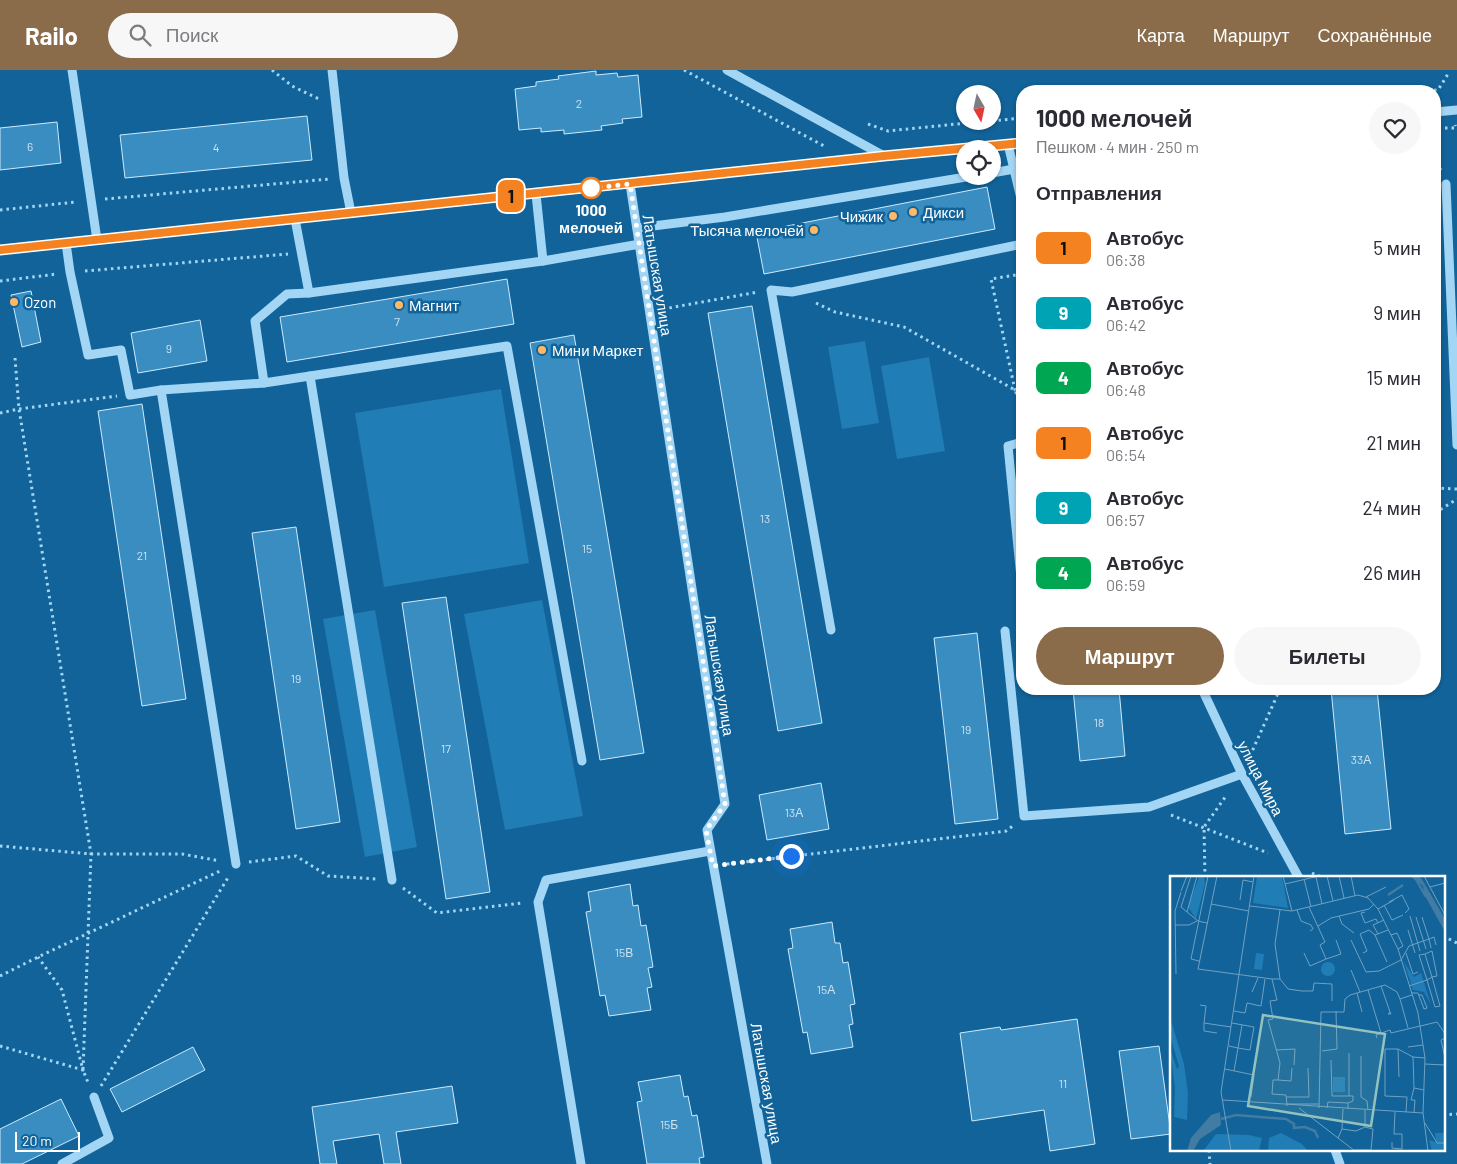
<!DOCTYPE html>
<html lang="ru">
<meta charset="utf-8">
<style>
body{margin:0;font-family:Barlow,sans-serif;background:#f7f7f7;color:#2b2b33;height:100vh;display:flex;flex-direction:column;font-size:19px;white-space:nowrap}
*{box-sizing:border-box;margin:0}
p{font-size:16px;color:#7c7c81}
.icon{flex:none;width:28px;height:28px;fill:none;stroke:currentColor;stroke-width:2;stroke-linecap:round;stroke-linejoin:round}
.map{position:relative;flex:1;overflow:hidden}
.panel{position:absolute;left:1016px;top:15px;width:425px;height:610px;display:flex;flex-direction:column;background:#fff;border-radius:20px;box-shadow:0 1px 4px #0004}
.panel>*{flex:none}
.badge{padding:0 10px;border-radius:8px;font-size:18px;line-height:32px}
.needle{width:32px;rotate:171deg}
.buttons{position:absolute;left:956px;top:15px;display:grid;gap:10px}
.buttons a{display:grid;place-items:center;width:45px;height:45px;border-radius:50%;background:#fff;box-shadow:0 1px 4px #0004;font-size:25px}
.scale{position:absolute;left:15px;bottom:12px;width:65px;box-sizing:border-box;padding-left:5px;border:2px solid #fff;border-top:0;font-size:14px;line-height:18px;white-space:nowrap;color:#fff;-webkit-text-stroke:4px #116399;paint-order:stroke}
.you{position:absolute;width:25px;height:25px;margin:-12px;border:4px solid #fff;border-radius:50%;background:#1a73e8;box-shadow:0 0 0 8px #1a73e833}
.map>.badge{position:absolute;translate:-50% -50%;box-shadow:0 0 0 2px #fff}
h2{padding:0 20px;font-size:19px;line-height:45px}
.round{display:grid;place-items:center;flex:none;width:52px;height:52px;border-radius:26px;background:#f7f7f7}
.head{display:flex;align-items:center;justify-content:space-between;height:85px;padding:0 20px}
h1{font-size:24px;font-weight:700;line-height:38px}
.primary-button{display:flex;gap:10px;margin-top:auto;padding:10px 20px}
.primary-button a{flex:1;height:58px;border-radius:30px;background:#8a6b4a;color:#fff;font-size:20px;font-weight:700;line-height:58px;text-align:center}
.primary-button a+a{background:#f7f7f7;color:#2b2b33}
ul{padding:0;list-style:none}
li{display:flex;align-items:center;gap:15px;height:65px;padding:0 20px}
li div{flex:1}
li b{display:block;font-size:19px}
li em{font-style:normal}
li .badge{min-width:55px;font-weight:700;text-align:center}
header{display:flex;align-items:center;gap:30px;box-sizing:border-box;height:70px;padding:0 25px;background:#8a6b4a;color:#fff}
header strong{font-size:24px}
nav{display:flex;gap:28px;margin-inline-start:auto;font-size:18px}
.search{width:350px;height:45px;background:#f7f7f7;display:flex;align-items:center;gap:12px;box-sizing:border-box;padding:0 18px;border-radius:28px;color:#7c7c81;font-size:19px}
.map>svg:first-child{display:block}
</style>
<header>
<strong>Railo</strong>
<div class="search"><svg class="icon" aria-label="search" viewBox="0 0 24 24"><circle cx="10" cy="10" r="6"/><path d="M15 15l6 6"/></svg>Поиск</div>
<nav><a>Карта</a><a>Маршрут</a><a>Сохранённые</a></nav>
</header>
<div class="map">
<svg width="1457" height="1094" viewBox="0 0 1457 1094">
<rect width="100%" height="100%" fill="#116399"/>
<g fill="#207db6">
<path d="M865 271 879 353 842 359 828 277Z"/>
<path d="M929 287 945 381 897 389 881 296Z"/>
<path d="M501 319 529 493 384 517 355 343Z"/>
<path d="M542 530 583 746 505 760 464 544Z"/>
<path d="M375 540 417 777 365 787 323 549Z"/>
</g>
<g fill="#3a8dc1" stroke="#ccebfe">
<path d="M596 1V5L617 3 618 7 638 5 642 47 622 49 623 53 601 56 602 60 564 64V60L541 62V58L519 60 515 19 536 16V12L559 9 558 6Z"/>
<path d="M307 46 312 90 125 108 120 65Z"/>
<path d="M57 52 61 93 0 100V58Z"/>
<path d="M987 117 995 159 764 204 756 162Z"/>
<path d="M507 209 514 254 287 292 280 247Z"/>
<path d="M31 221 41 272 22 277 11 225Z"/>
<path d="M752 236 822 653 778 661 708 243Z"/>
<path d="M200 250 207 291 138 303 131 263Z"/>
<path d="M574 265 644 683 600 690 530 273Z"/>
<path d="M142 334 186 629 142 636 98 341Z"/>
<path d="M296 457 340 752 296 759 252 463Z"/>
<path d="M446 527 490 822 446 829 402 533Z"/>
<path d="M977 563 998 749 955 754 934 568Z"/>
<path d="M1073 619H1119L1125 686 1080 691Z"/>
<path d="M1331 619H1377L1391 759 1345 764Z"/>
<path d="M821 713 829 759 767 770 759 725Z"/>
<path d="M630 814 633 836 638 835 641 856 646 855 653 897 648 898 652 917 647 918 651 940 609 946 605 925 600 926 586 842 591 841 588 822Z"/>
<path d="M832 852 835 873H840L843 893 848 892 855 934 850 935 853 954 849 955 853 977 811 984 807 962 803 963 788 879 793 878 790 859Z"/>
<path d="M1077 949 1095 1074 1050 1081 1044 1040 972 1051 960 963 1000 957 1001 960Z"/>
<path d="M1159 976 1171 1064 1131 1069 1119 981Z"/>
<path d="M193 977 205 1000 122 1042 110 1019Z"/>
<path d="M680 1005 684 1027 688 1026 692 1046 697 1045 704 1087 699 1088 700 1094H647L637 1032 642 1031 638 1012Z"/>
<path d="M452 1016 458 1053 396 1062 401 1094H384L379 1064 333 1071 337 1094H320L312 1037Z"/>
<path d="M61 1029 79 1066 22 1094H0V1059Z"/>
</g>
<g fill="none" stroke-linecap="round" stroke-linejoin="round">
<g stroke="#a3d5f4" stroke-width="3" stroke-dasharray="2.5 4" stroke-linecap="butt">
<path d="M272 0 292 16 319 29"/>
<path d="M684 0 824 76"/>
<path d="M1421 21 1438 20 1448 4"/>
<path d="M992 51 1022 48"/>
<path d="M868 54 888 61 986 51"/>
<path d="M1445 58H1456L1455 55"/>
<path d="M1435 87 1441 100"/>
<path d="M105 129 330 109"/>
<path d="M0 140 76 132"/>
<path d="M85 201 288 184"/>
<path d="M1022 204 991 209 1015 320H1022"/>
<path d="M0 211 57 204"/>
<path d="M816 233 835 242 904 257 1015 320 1022 338"/>
<path d="M663 239 758 222"/>
<path d="M15 288 19 339 91 784 83 1000 89 1015"/>
<path d="M0 343 19 339 117 326"/>
<path d="M1435 418 1457 419"/>
<path d="M1435 443 1457 429"/>
<path d="M1250 686 1280 619"/>
<path d="M1171 745 1268 783"/>
<path d="M0 776 91 784H182L220 791"/>
<path d="M249 792 296 786 328 806 377 809"/>
<path d="M727 794 1006 761 1014 755"/>
<path d="M1312 803 1323 808"/>
<path d="M1205 808 1204 757 1226 726"/>
<path d="M403 818 437 843 523 833"/>
<path d="M1443 866 1457 873"/>
<path d="M0 906 38 887 222 800"/>
<path d="M0 976 83 1000 62 920 38 887"/>
<path d="M101 1016 229 806"/>
<path d="M1443 1045 1457 1044"/>
<path d="M1209 1080 1210 1094"/>
</g>
<g stroke="#a3d5f4" stroke-width="9">
<path d="M72 0 97 170"/>
<path d="M332 0 344 108 351 143"/>
<path d="M727 0 884 86"/>
<path d="M1435 42 1457 40"/>
<path d="M1008 74 1022 133"/>
<path d="M992 103 1014 99"/>
<path d="M630 114 725 734 707 760 767 1094"/>
<path d="M1446 114 1457 375"/>
<path d="M295 149 309 223 543 191 536 124"/>
<path d="M637 158 725 147 972 106"/>
<path d="M66 173 70 202 88 285 121 280 130 325 161 320 236 794"/>
<path d="M0 180 884 86 1022 73"/>
<path d="M543 191 640 174"/>
<path d="M309 223 287 224 255 251 264 313 507 276 582 691"/>
<path d="M310 306 392 810"/>
<path d="M161 320 264 313"/>
<path d="M1022 372 1008 376 1022 518"/>
<path d="M831 560 771 220 792 222 1022 174"/>
<path d="M1005 561 1024 746 1149 737 1242 704"/>
<path d="M1202 619 1242 704 1299 808"/>
<path d="M1335 1080 1340 1094"/>
<path d="M62 1094 109 1068 94 1027"/>
<path d="M581 1094 538 832 546 810 710 781"/>
</g>
</g>
<g fill="none" stroke-linecap="round" stroke-linejoin="round">
<g stroke="#fff" stroke-width="11">
<path id="line" d="M0 180 884 86 1022 73"/>
</g>
<use href="#line" stroke="#f58220" stroke-width="8"/>
<path stroke="#fff" stroke-width="5" stroke-dasharray="0 9" d="M591 118 630 114 725 734 706 760 713 796 791 786"/>
</g>
<circle fill="#fff" stroke="#f58220" stroke-width="2.5" cx="591" cy="118" r="10"/>
<g fill="#ffb966" stroke="#116399" stroke-width="2">
<circle cx="913" cy="142" r="5"/>
<circle cx="893" cy="146" r="5"/>
<circle cx="814" cy="160" r="5"/>
<circle cx="14" cy="232" r="5"/>
<circle cx="399" cy="235" r="5"/>
<circle cx="542" cy="280" r="5"/>
</g>
<g text-anchor="middle" dominant-baseline="central" stroke-width="5" stroke-linejoin="round" paint-order="stroke">
<g font-size="12" fill="#cee2f0">
<text x="579" y="33">2</text>
<text x="30" y="76">6</text>
<text x="216" y="77">4</text>
<text x="397" y="251">7</text>
<text x="169" y="278">9</text>
<text x="765" y="448">13</text>
<text x="587" y="478">15</text>
<text x="142" y="485">21</text>
<text x="296" y="608">19</text>
<text x="1099" y="652">18</text>
<text x="966" y="659">19</text>
<text x="446" y="678">17</text>
<text x="1361" y="689">33А</text>
<text x="794" y="742">13А</text>
<text x="624" y="882">15В</text>
<text x="826" y="919">15А</text>
<text x="1063" y="1013">11</text>
<text x="669" y="1054">15Б</text>
</g>
<g font-size="15" font-weight="bold" fill="#fff" stroke="#116399">
<text x="591" y="140">1000<tspan x="591" dy="17">мелочей</tspan></text>
</g>
<g font-size="15" fill="#fff" stroke="#116399" text-anchor="start">
<text x="923" y="142">Дикси</text>
<text x="883" y="146" text-anchor="end">Чижик</text>
<text x="804" y="160" text-anchor="end">Тысяча мелочей</text>
<text x="24" y="232">Ozon</text>
<text x="409" y="235">Магнит</text>
<text x="552" y="280">Мини Маркет</text>
</g>
<g font-size="15" fill="#fff" stroke="#116399">
<text transform="translate(658 205) rotate(81)">Латышская улица</text>
<text transform="translate(720 605) rotate(81)">Латышская улица</text>
<text transform="translate(1261 708) rotate(63)">улица Мира</text>
<text transform="translate(767 1013) rotate(80)">Латышская улица</text>
</g>
</g>
<g transform="translate(1170 806)">
<rect width="275" height="275" fill="#116399"/>
<path d="M34 0 35 8 26 43 18 31 29 1ZM87 0H112L118 32 83 27ZM86 77 94 78 92 94 84 93ZM234 86 244 101 251 97 261 129 254 116 243 114ZM151 93a7 7 0 1 1 14 0a7 7 0 1 1-14 0ZM0 141 14 188 18 217 17 244 4 241 5 212 0 173 7 193 9 191 0 159ZM163 201H175V216H163ZM111 257 132 268 138 275H98L99 262ZM265 257H275V275H262L259 264 266 266ZM46 258 79 259 92 262 89 275H33Z" fill="#207db6"/>
<path d="M240 0H249L253 5 275 43V56L254 18 253 10ZM50 236 51 249 30 263 23 275H17L21 262 41 239Z" fill="#427ca2"/>
<path fill="none" stroke="#427ca2" stroke-width="2.5" d="M244 0 256 21M218 19 233 9M51 243 66 239 116 243 124 248V252L135 251 145 255 148 262"/>
<path fill="none" stroke="#70a1c2" stroke-width="1" d="M21 0 11 31 28 45 37 47M47 0 28 93 102 103M113 0 122 35M157 0 163 25M169 0 174 22M181 0 185 20M254 0 275 39M146 1 152 28M134 3 141 31M115 8 149 0M260 11 275 7M11 15 17 0M196 21 216 11M70 24 73 4 83 6M219 26 232 19 239 33 235 37M41 28 79 35M214 29 222 44 233 39M80 30 122 35 188 19 198 22 208 33 228 73 248 137 255 182 253 237 258 275M139 31 155 66 150 69 156 83 171 78 166 64M208 33 224 24M110 34 105 68 110 103H102L107 124 100 125 103 143 98 144 110 187 108 204 121 205 122 192M127 34 131 45 141 49 143 53 140 55M5 35 6 98M5 35 11 16M17 36 27 0M195 36 191 37 195 47 206 43 208 47M169 40 172 48 184 57M240 40 250 75M246 41 256 73M5 49H19L27 45M148 50 161 42 199 33 204 28M238 54 245 77M208 58 203 49 214 44M221 59 227 57 233 70 228 73M181 64 196 96 209 95 231 84 239 70 259 63 252 41M261 72 259 63 264 61 266 69M134 77 140 90 156 83M193 77 197 75 190 58 199 54 205 59M236 77 243 98 248 96M29 85 21 83 38 0M217 86 205 59 218 54M181 94 190 116M110 103 118 113 132 115H143L144 107 162 108V125M211 110 220 136 221 138H218L220 136M239 110 257 104 262 101 267 100 262 75 255 78 249 79 257 104 265 131 270 130 262 101 255 78M198 114 211 157M82 116 88 102M187 117 192 136M241 117H248L254 133 257 132 252 119H248M230 123 238 152M30 129 36 130 34 147 61 151M64 135 75 137 77 127 91 130 95 103M34 147V155L47 157M62 147 84 151 80 174 68 172 64 195M207 162 206 159 220 154 221 157 267 146 274 156 275 162 271 164 275 182M59 170 68 172 72 149M238 171 253 169M228 173H215V220L237 221 236 236M106 174 125 173 124 189M152 175 167 173 166 135M179 177V220M191 180V221L197 225 198 234M243 181 244 212 254 214M161 184 162 220H183V225L178 227M255 188 275 189M55 193 84 199 81 221M229 201 228 173 243 181 255 182M108 204H103L102 218 116 219 117 230M244 212 241 224H245L244 237M116 221H139L138 192M53 224 253 237M117 228H149M129 232 185 275M149 232 151 136H174L175 123 180 119 215 109 227 116 230 123 242 119M157 232 158 226 178 227V233M255 247 267 267H275M172 253 186 255 195 251M168 262 172 253 173 233M222 266V272L232 273V258H224L225 236M184 274H201L203 253 195 251V234M61 275 51 216 84 0"/>
<path fill="#93c1be" fill-opacity="0.15" stroke="#93c1be" stroke-width="2.5" d="M93 139 215 158 201 250 78 230Z"/>
<rect width="275" height="275" fill="none" stroke="#fff" stroke-width="2.5"/>
</g>
</svg>
<div class="buttons">
<a><svg class="needle" viewBox="-14 -14 28 28"><path d="M0-13l5 13h-10z" fill="#e53935"/><path d="M0 13l5-13h-10z" fill="#7c7c81"/></svg></a>
<a><svg class="icon" aria-label="locate" viewBox="0 0 24 24"><circle cx="12" cy="12" r="6"/><path d="M12 2v4M12 18v4M2 12h4M18 12h4"/></svg></a>
</div>
<div class="scale">20 m</div>
<div class="you" style="left:791px;top:786px"></div>
<b class="badge" style="left:511px;top:126px;background:#f58220;color:#111">1</b>
<section class="panel">
<div class="head"><div><h1>1000 мелочей</h1><p>Пешком · 4 мин · 250 m</p></div><a class="round"><svg class="icon" aria-label="heart" viewBox="0 0 24 24"><path d="M12 20l-8-8c-3-5 5-10 8-4 3-6 11-1 8 4z"/></svg></a></div>
<h2>Отправления</h2>
<ul>
<li><span class="badge" style="background:#f58220;color:#111">1</span><div><b>Автобус</b><p>06:38</p></div><em>5 мин</em></li>
<li><span class="badge" style="background:#00a3b4;color:#fff">9</span><div><b>Автобус</b><p>06:42</p></div><em>9 мин</em></li>
<li><span class="badge" style="background:#00a651;color:#fff">4</span><div><b>Автобус</b><p>06:48</p></div><em>15 мин</em></li>
<li><span class="badge" style="background:#f58220;color:#111">1</span><div><b>Автобус</b><p>06:54</p></div><em>21 мин</em></li>
<li><span class="badge" style="background:#00a3b4;color:#fff">9</span><div><b>Автобус</b><p>06:57</p></div><em>24 мин</em></li>
<li><span class="badge" style="background:#00a651;color:#fff">4</span><div><b>Автобус</b><p>06:59</p></div><em>26 мин</em></li>
</ul>
<div class="primary-button"><a>Маршрут</a><a>Билеты</a></div>
</section>
</div>
